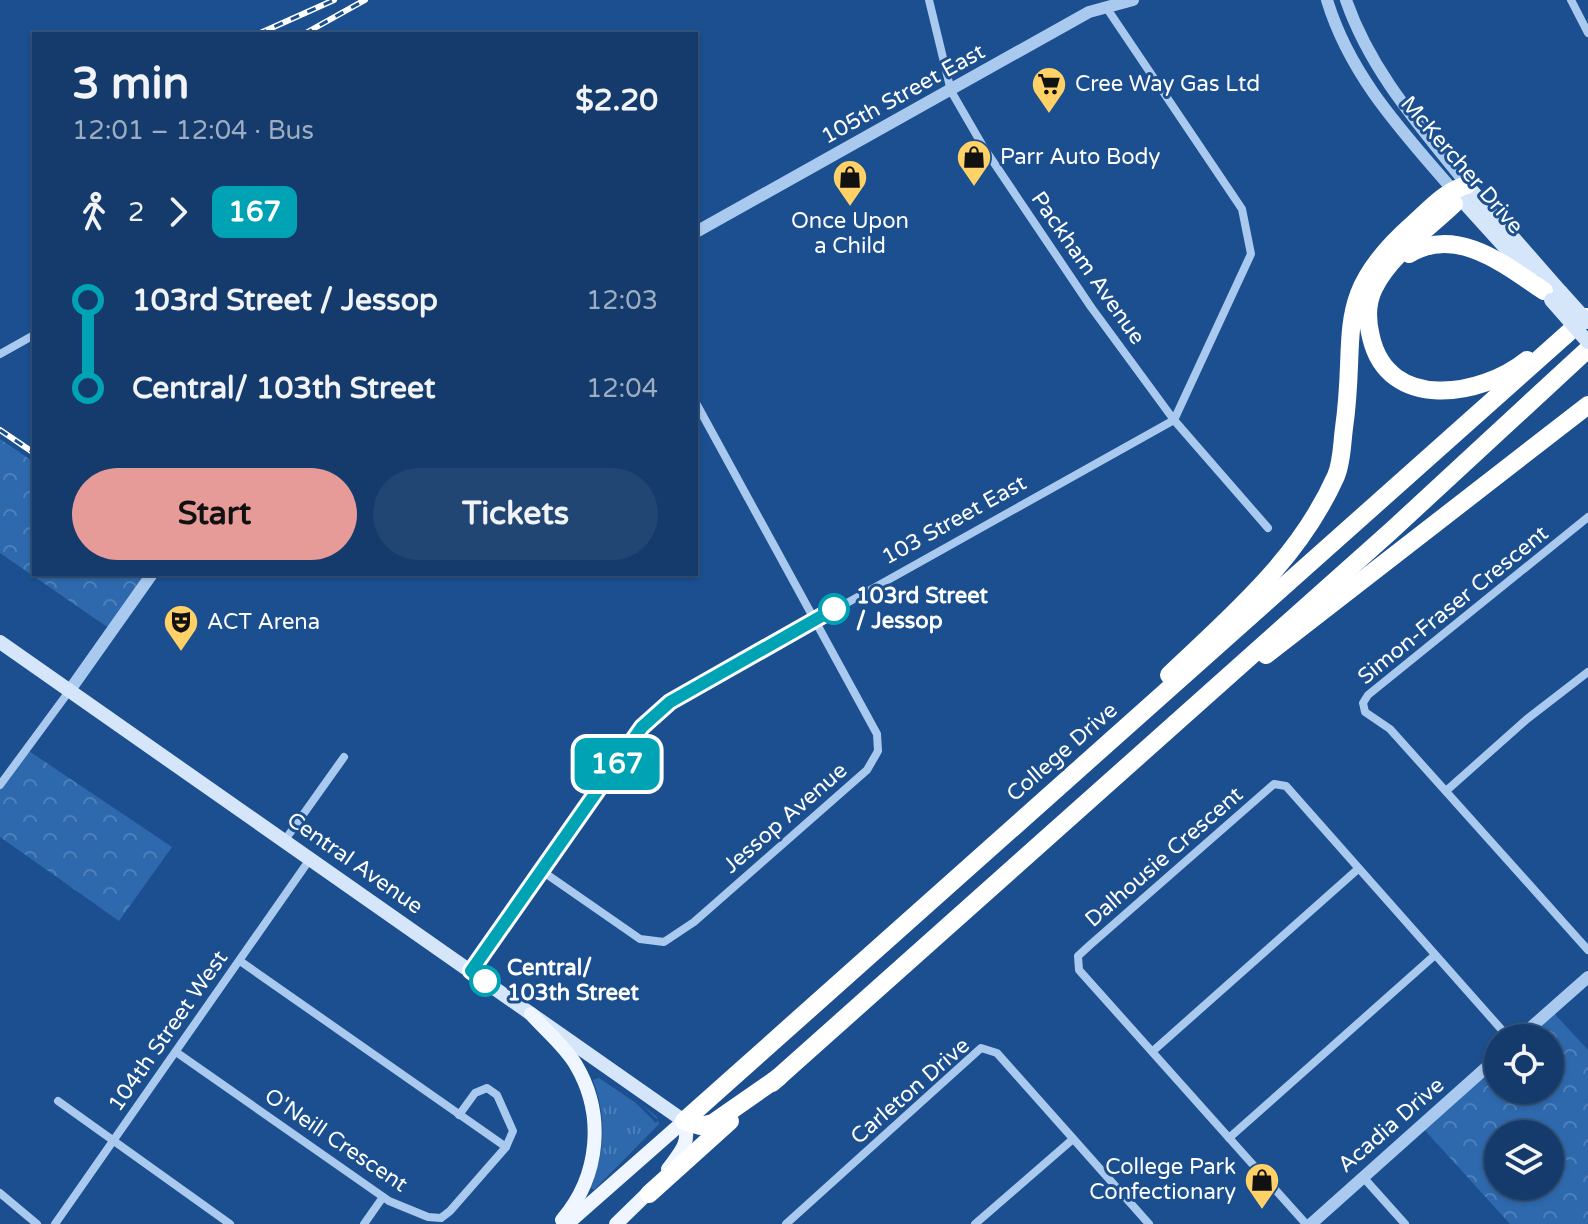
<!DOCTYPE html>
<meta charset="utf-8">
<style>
body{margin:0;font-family:"Varela Round",sans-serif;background:#214673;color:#f1f3f6;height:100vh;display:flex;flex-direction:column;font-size:30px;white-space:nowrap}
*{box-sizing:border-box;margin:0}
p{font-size:26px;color:#9dadc1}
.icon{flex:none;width:44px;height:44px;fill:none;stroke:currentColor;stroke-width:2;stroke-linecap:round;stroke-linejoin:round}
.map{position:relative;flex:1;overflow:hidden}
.sheet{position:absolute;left:32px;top:32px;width:666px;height:544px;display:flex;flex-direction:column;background:#143b6b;border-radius:0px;box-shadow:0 2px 6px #0004,0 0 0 2px #33557e}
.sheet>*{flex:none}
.badge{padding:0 16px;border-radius:12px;font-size:28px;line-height:52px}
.buttons{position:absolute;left:1484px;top:1024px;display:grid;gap:16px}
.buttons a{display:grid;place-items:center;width:80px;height:80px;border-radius:50%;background:#143b6b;box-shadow:0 2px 6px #0004,0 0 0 2px #33557e;font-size:40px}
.map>.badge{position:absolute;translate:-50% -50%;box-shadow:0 0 0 4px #fff}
.legs{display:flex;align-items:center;gap:12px;height:88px;padding:0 40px;font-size:26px}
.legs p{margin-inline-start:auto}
.summary{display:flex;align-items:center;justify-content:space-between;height:136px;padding:0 40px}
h1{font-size:44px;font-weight:800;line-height:60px}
.button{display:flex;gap:16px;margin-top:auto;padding:16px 40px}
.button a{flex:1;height:92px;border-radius:48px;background:#e69b98;color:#111;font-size:32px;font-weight:800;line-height:92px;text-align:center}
.button a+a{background:#214673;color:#f1f3f6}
ul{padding:0 40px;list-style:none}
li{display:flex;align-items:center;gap:28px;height:88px;font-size:30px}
li i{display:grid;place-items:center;width:12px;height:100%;margin:0 10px;background:currentColor}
li i::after{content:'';width:20px;height:20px;margin:-10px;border:6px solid;border-radius:50%;background:#143b6b}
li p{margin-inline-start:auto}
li:first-child i{background:linear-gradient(#0000 50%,currentColor 0)}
li:last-child i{background:linear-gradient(currentColor 50%,#0000 0)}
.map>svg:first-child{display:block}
</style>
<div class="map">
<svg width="1588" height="1224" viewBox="0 0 1588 1224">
<defs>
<pattern id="grass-tufts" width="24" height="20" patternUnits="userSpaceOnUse" patternTransform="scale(2)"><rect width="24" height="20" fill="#2e69ad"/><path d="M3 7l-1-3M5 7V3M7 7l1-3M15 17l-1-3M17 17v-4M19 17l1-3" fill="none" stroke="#4d80b9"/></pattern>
<pattern id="forest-crowns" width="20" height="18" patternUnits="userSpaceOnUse" patternTransform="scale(2)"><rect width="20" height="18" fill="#2e69ad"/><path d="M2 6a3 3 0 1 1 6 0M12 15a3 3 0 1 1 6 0" fill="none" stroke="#4d80b9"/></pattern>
</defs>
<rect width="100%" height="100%" fill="#1b4f8f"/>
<path fill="url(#grass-tufts)" d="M599 1078 636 1103 656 1123 658 1120 640 1103 657 1117 659 1124 594 1190 591 1188C605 1149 607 1119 593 1080Z"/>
<g fill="url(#forest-crowns)" fill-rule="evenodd">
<path d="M0 439 34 462V574H152L113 631 0 553Z"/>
<path d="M26 749 172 847 119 921 0 837V785Z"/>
<path d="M1551 1010 1588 1050V1224H1510L1421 1126 1498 1057V1090H1550V1038H1519ZM1498 1134H1550V1186H1498Z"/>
</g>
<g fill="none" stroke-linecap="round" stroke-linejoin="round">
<g stroke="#a9c9ee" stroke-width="8">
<path d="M929 0 951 91 984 148 1091 307 1174 420 1268 528"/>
<path d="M1571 0 1588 33"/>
<path d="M0 354 34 335"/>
<path d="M1588 517 1368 695 1363 703 1365 712 1390 729 1588 950"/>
<path d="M0 785 70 690"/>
<path d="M1446 791 1527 719 1588 672"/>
<path d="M285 840 344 757"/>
<path d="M542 871 640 939 664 942 694 922 867 770 878 751 877 734 696 403"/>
<path d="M240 961 506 1147"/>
<path d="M471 971 642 727 670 702 1174 420 1251 254 1242 209 1106 7"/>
<path d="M1153 1051 1358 869"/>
<path d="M176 1052 389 1201 428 1217 441 1218 450 1211 506 1147 513 1131 497 1095 487 1088 475 1093 459 1115"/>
<path d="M58 1101 230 1224"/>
<path d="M1229 1138 1435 955"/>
<path d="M1363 1177 1405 1224"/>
<path d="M0 1193 37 1224"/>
<path d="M55 1224 310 859"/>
<path d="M364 1224 383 1197"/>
<path d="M786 1224 981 1048 997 1053 1149 1224"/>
<path d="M975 1224 1073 1139"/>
<path d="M1306 1224 1079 970 1078 956 1090 945 1274 784 1286 786 1509 1038"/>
</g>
<g stroke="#a9c9ee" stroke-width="12">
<path d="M1327 0C1350 76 1402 131 1452 189"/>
<path d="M1346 0C1371 72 1420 126 1467 185"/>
<path d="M696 232 1089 12 1133 0"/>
<path d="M70 690 152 574"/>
<path d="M1519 1038 1588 977"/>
<path d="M1311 1224 1498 1057"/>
</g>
<g stroke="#d6e6fa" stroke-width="14">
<path d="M1467 185 1561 292"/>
<path d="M1452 189 1530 275"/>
<path d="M0 642 684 1121"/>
</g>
<g stroke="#f0f6ff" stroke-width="14">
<path d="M531 1014C545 1030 565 1046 576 1065 605 1114 600 1176 562 1220"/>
<path d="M567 1224 684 1121C691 1142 681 1152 668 1169"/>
<path d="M616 1224 653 1188"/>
</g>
<g stroke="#fff" stroke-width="18">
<path d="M1454 204C1428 229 1390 255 1374 288 1366 304 1367 321 1371 337 1388 412 1481 397 1527 360"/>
<path d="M1409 254C1457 225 1505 265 1544 291"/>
<path d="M1266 655 1588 405"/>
<path d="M1169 675C1233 614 1299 559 1336 476 1342 462 1342 443 1344 428 1358 332 1330 297 1413 224 1430 209 1445 191 1467 185"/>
<path d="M779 1077 713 1123 700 1126 684 1121 1586 317"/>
<path d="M772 1083 1391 531 1588 349"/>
<path d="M649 1194 730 1121"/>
</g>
<g stroke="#fff" stroke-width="6">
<g id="rail">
<path d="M258 34 334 0"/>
<path d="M304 34 365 0"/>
<path d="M0 430 34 453"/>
</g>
</g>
<use href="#rail" stroke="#1b4f8f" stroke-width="3" stroke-dasharray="9" stroke-linecap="butt"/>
<g stroke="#d6e6fa" stroke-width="14">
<path d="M1561 292 1588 322"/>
<path d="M1551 300 1588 342"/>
</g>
</g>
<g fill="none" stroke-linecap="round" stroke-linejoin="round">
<g stroke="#fff" stroke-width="18">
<path id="line-1" d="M485 981 471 971 642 727 670 702 834 609"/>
</g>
<use href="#line-1" stroke="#00a3b4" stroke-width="12"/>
</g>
<defs>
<g id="supermarket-pin" transform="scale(1.8)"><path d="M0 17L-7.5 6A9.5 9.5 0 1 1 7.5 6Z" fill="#ffd166" stroke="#1b4f8f"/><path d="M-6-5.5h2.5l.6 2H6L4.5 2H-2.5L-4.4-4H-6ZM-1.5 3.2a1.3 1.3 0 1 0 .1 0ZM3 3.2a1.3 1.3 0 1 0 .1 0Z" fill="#111"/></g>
<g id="shop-pin" transform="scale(1.8)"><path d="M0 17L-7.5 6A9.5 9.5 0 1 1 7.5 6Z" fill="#ffd166" stroke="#1b4f8f"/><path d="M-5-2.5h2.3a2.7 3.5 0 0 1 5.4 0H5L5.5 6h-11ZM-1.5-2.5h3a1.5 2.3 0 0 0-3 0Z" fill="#111"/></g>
<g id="theatre-pin" transform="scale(1.8)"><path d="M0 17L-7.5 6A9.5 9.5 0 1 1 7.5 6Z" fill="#ffd166" stroke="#1b4f8f"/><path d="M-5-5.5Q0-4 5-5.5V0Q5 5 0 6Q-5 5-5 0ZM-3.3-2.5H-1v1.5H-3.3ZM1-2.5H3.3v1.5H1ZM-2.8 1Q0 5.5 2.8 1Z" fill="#111"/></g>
</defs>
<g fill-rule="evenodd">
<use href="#supermarket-pin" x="1049" y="84"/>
<use href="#shop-pin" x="974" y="157"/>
<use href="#shop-pin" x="850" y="177"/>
<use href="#theatre-pin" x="181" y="622"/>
<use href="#shop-pin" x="1262" y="1180"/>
</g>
<g fill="#fff" stroke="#00a3b4" stroke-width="4">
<circle cx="834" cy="609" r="14"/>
<circle cx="485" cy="981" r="14"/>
</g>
<g text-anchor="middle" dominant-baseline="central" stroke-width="6" stroke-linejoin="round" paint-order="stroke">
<g font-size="22" fill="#fff" stroke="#1b4f8f" text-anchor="start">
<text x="1075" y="84">Cree Way Gas Ltd</text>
<text x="1000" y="157">Parr Auto Body</text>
<text x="850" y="221" text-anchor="middle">Once Upon<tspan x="850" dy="25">a Child</tspan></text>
<text x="207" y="622">ACT Arena</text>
<text x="1236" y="1167" text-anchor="end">College Park<tspan x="1236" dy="25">Confectionary</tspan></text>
</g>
<g font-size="22" fill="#fff" stroke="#1b4f8f">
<text transform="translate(903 94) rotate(-29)">105th Street East</text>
<text transform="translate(1462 165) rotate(49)">McKercher Drive</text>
<text transform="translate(1088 268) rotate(55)">Packham Avenue</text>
<text transform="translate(954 520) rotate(-29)">103 Street East</text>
<text transform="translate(1453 605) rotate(-39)">Simon-Fraser Crescent</text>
<text transform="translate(1062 752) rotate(-41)">College Drive</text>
<text transform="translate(785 818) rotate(-41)">Jessop Avenue</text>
<text transform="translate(1164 857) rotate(-41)">Dalhousie Crescent</text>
<text transform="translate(355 863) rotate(35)">Central Avenue</text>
<text transform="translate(168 1031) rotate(-55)">104th Street West</text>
<text transform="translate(910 1091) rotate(-41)">Carleton Drive</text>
<text transform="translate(1391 1125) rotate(-41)">Acadia Drive</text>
<text transform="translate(336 1140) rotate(34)">O'Neill Crescent</text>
</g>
<g font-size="22" font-weight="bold" fill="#fff" stroke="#1b4f8f" text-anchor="start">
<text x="856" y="596">103rd Street<tspan x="856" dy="25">/ Jessop</tspan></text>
<text x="507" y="968">Central/<tspan x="507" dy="25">103th Street</tspan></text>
</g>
</g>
</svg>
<div class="buttons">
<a><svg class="icon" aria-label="locate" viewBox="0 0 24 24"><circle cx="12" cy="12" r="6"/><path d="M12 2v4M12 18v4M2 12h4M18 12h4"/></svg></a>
<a><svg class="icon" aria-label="layers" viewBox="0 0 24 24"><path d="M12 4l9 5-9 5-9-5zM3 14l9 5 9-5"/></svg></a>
</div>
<b class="badge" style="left:617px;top:764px;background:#00a3b4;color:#fff">167</b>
<section class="sheet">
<div class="summary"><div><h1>3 min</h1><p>12:01 – 12:04 · Bus</p></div><b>$2.20</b></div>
<div class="legs"><svg class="icon" aria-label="walk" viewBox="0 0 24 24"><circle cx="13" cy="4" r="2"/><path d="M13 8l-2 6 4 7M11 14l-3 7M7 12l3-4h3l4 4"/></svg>2<svg class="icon" aria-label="forward" viewBox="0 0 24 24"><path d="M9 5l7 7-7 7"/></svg><b class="badge" style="background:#00a3b4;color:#fff">167</b></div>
<ul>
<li><i style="color:#00a3b4"></i><b>103rd Street / Jessop</b><p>12:03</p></li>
<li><i style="color:#00a3b4"></i><b>Central/ 103th Street</b><p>12:04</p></li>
</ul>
<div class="button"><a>Start</a><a>Tickets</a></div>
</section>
</div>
